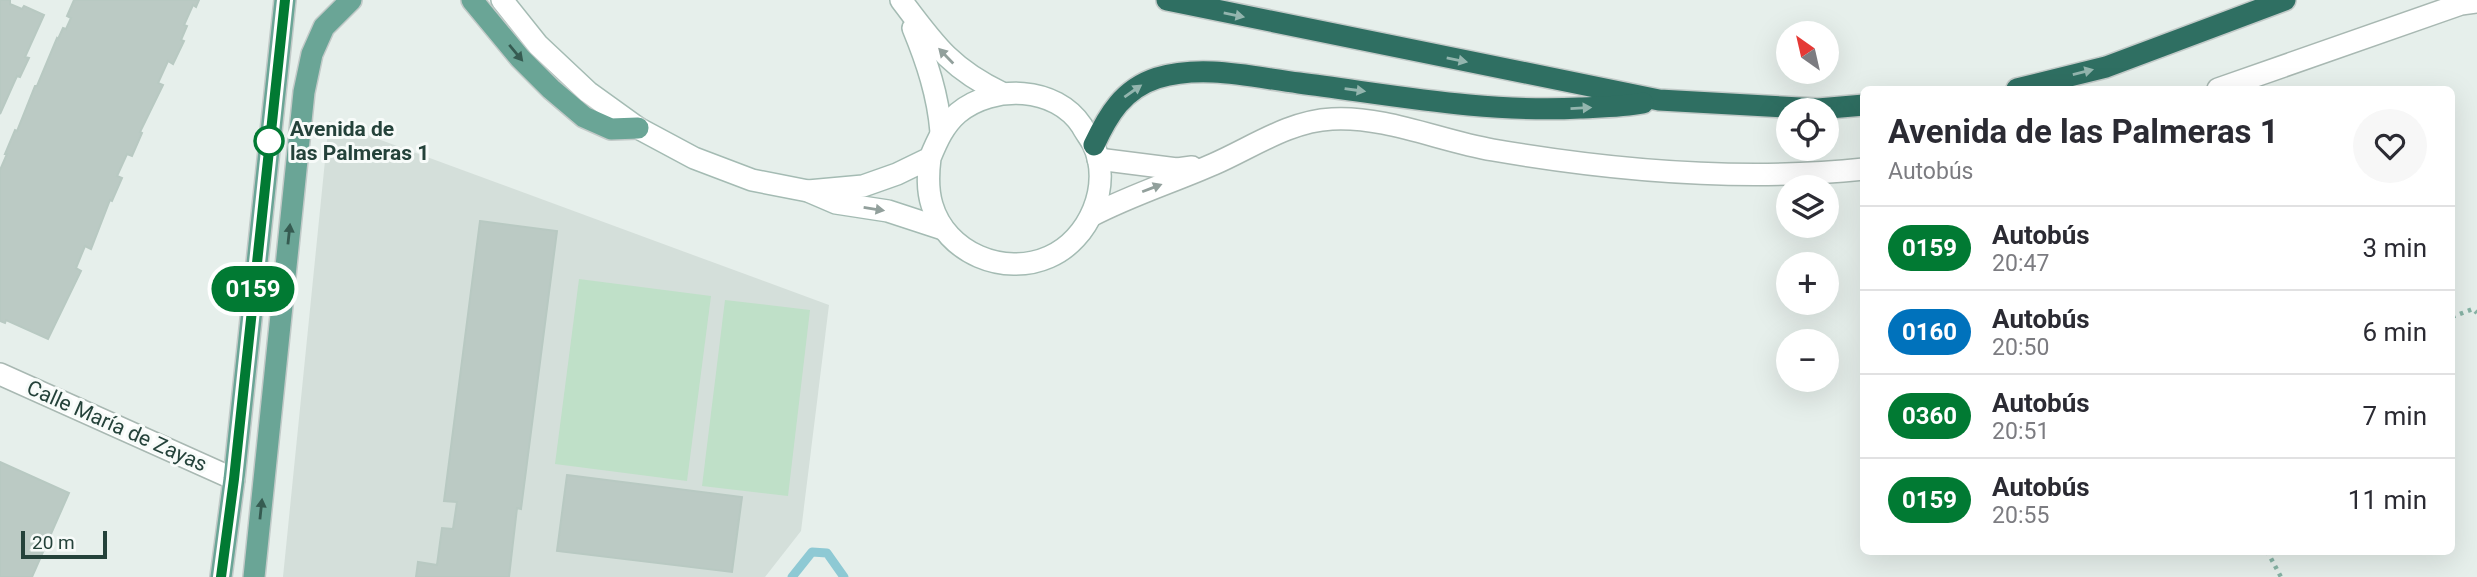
<!DOCTYPE html>
<html lang="es">
<meta charset="utf-8">
<style>
body{margin:0;font-family:Roboto,sans-serif;background:#f7f7f7;color:#2b2b33;height:100vh;display:flex;flex-direction:column;font-size:26px;white-space:nowrap}
*{box-sizing:border-box;margin:0}
p{font-size:23px;color:#7c7c81}
.icon{flex:none;width:38px;height:38px;fill:none;stroke:currentColor;stroke-width:2;stroke-linecap:round;stroke-linejoin:round}
.map{position:relative;flex:1;overflow:hidden}
.side{position:absolute;left:1860px;top:86px;width:595px;height:469px;display:flex;flex-direction:column;background:#fff;border-radius:10px;box-shadow:0 7px 28px #0002}
.side>*{flex:none}
.badge{padding:0 14px;border-radius:23px;font-size:24px;line-height:46px}
.needle{width:46px;rotate:326deg}
.tools{position:absolute;left:1776px;top:21px;display:grid;gap:14px}
.tools a{display:grid;place-items:center;width:63px;height:63px;border-radius:50%;background:#fff;box-shadow:0 7px 28px #0002;font-size:35px}
.scale{position:absolute;left:21px;bottom:18px;width:86px;box-sizing:border-box;padding-left:7px;border:4px solid #24423a;border-top:0;font-size:19px;line-height:24px;white-space:nowrap;color:#24423a;-webkit-text-stroke:5px #f7fbf9;paint-order:stroke}
.map>.badge{position:absolute;translate:-50% -50%;box-shadow:0 0 0 4px #fff}
.round{display:grid;place-items:center;flex:none;width:74px;height:74px;border-radius:37px;background:#f7f7f7}
.summary{display:flex;align-items:center;justify-content:space-between;height:119px;padding:0 28px}
h1{font-size:33px;font-weight:700;line-height:52px}
ul{padding:0;list-style:none}
li{display:flex;align-items:center;gap:21px;height:84px;padding:0 28px;border-top:2px solid #e1e1e2}
li div{flex:1}
li b{display:block;font-size:26px}
li em{font-style:normal}
li .badge{min-width:77px;font-weight:700;text-align:center}
.map>svg:first-child{display:block}
</style>
<div class="map">
<svg width="2477" height="577" viewBox="0 0 2477 577">
<rect width="100%" height="100%" fill="#e6efeb"/>
<path fill="#d4dfda" d="M329 121 829 305 801 531 765 577H283Z"/>
<g fill="#bfe0c8">
<path d="M579 279 711 296 687 481 555 464Z"/>
<path d="M725 300 810 310 788 496 702 486Z"/>
</g>
<g fill="none" stroke-linecap="round" stroke-linejoin="round">
<path stroke="#8ec9d4" stroke-width="9" d="M792 577 812 552 827 553 844 577"/>
</g>
<g fill="#bbcac4" stroke="#b8c9c2" stroke-width="2">
<path d="M0 0H10V4L22 9 24 6 44 15 25 57 29 58 20 77 17 76 0 114Z"/>
<path d="M74 0H199L196 7 193 5 184 25 187 26 181 40 184 41 173 64 168 61 158 83 163 85 140 132 142 133 132 156 127 154 117 176 122 178 112 201 110 200 91 249 85 246 76 268 81 271 48 339 6 320 5 323 0 321V170L7 154H5L15 130 17 131 35 86H37L57 38 58 39 63 28 66 29 71 18 67 16Z"/>
<path d="M480 221 557 231 521 509 517 508 509 577H416L418 562 437 565 442 528 453 529 457 502 444 501Z"/>
<path d="M0 462 69 493 32 577H0Z"/>
<path d="M567 475 742 497 732 572 557 551Z"/>
</g>
<g fill="none" stroke-linecap="round" stroke-linejoin="round">
<g stroke="#a8b8b2" stroke-width="24">
<g id="street">
<path d="M2218 89 2461 4 2477 2"/>
<path d="M1098 159 1177 169 1192 167"/>
<path d="M1091 216C1131 195 1173 182 1214 164 1251 148 1289 121 1332 119 1386 116 1440 141 1493 150 1615 171 1741 182 1864 169"/>
<path d="M0 374 234 479"/>
</g>
</g>
<g stroke="#a4bbb3" stroke-width="24">
<g id="secondary">
<path d="M502 0 538 45 588 92 638 128 694 158 752 180 808 191 836 203 888 211 943 229"/>
<path d="M901 0C934 44 951 69 1002 93"/>
<path d="M913 28C927 62 938 95 941 132"/>
<path d="M808 191 863 186 897 174 930 158C937 141 944 125 958 113 993 84 1056 86 1082 126 1085 132 1090 138 1093 144 1113 185 1089 240 1049 257 1004 277 946 253 932 205 927 189 928 174 930 158"/>
</g>
</g>
<g stroke="#c2cac8" stroke-width="24">
<g id="primary">
<path d="M472 0 520 58 551 89 584 117 611 129 638 128"/>
<path d="M221 577 234 479 285 0"/>
<path d="M254 577 304 92 312 54 324 27 351 0"/>
</g>
</g>
<g stroke="#c2cac8" stroke-width="24">
<g id="highway">
<path d="M1167 0 1659 100 1818 109 1864 105"/>
<path d="M2017 89 2106 67 2285 0"/>
<path d="M1094 145C1108 115 1123 89 1157 78 1203 64 1252 77 1299 83 1393 95 1486 113 1580 108 1601 107 1622 107 1643 103"/>
</g>
</g>
<g stroke="#86b3a5" stroke-width="4.5" stroke-dasharray="3.5 5" stroke-linecap="butt">
<path d="M2452 317 2473 309 2477 313"/>
<path d="M2267 551 2281 577"/>
</g>
<use href="#street" stroke="#fff" stroke-width="21"/>
<use href="#secondary" stroke="#fff" stroke-width="21"/>
<use href="#primary" stroke="#6aa596" stroke-width="21"/>
<use href="#highway" stroke="#2f6f62" stroke-width="21"/>
</g>
<defs><path id="oneway-solid" d="M-6-.8H1V-3.2L6.5 0L1 3.2V.8H-6Z" transform="scale(1.75)"/></defs>
<g fill="#93b5ae">
<use href="#oneway-solid" transform="translate(1234 15) rotate(11)"/>
<use href="#oneway-solid" transform="translate(1457 60) rotate(11)"/>
<use href="#oneway-solid" transform="translate(2083 72) rotate(-14)"/>
<use href="#oneway-solid" transform="translate(1355 90) rotate(8)"/>
<use href="#oneway-solid" transform="translate(1133 91) rotate(-35)"/>
<use href="#oneway-solid" transform="translate(1581 108) rotate(-3)"/>
</g>
<g fill="#365b51">
<use href="#oneway-solid" transform="translate(516 53) rotate(50)"/>
<use href="#oneway-solid" transform="translate(289 234) rotate(-84)"/>
<use href="#oneway-solid" transform="translate(261 509) rotate(-84)"/>
</g>
<g fill="#92a09c">
<use href="#oneway-solid" transform="translate(946 56) rotate(-134)"/>
<use href="#oneway-solid" transform="translate(1152 188) rotate(-21)"/>
<use href="#oneway-solid" transform="translate(874 209) rotate(9)"/>
</g>
<g fill="none" stroke-linecap="round" stroke-linejoin="round">
<g stroke="#fff" stroke-width="16">
<path id="line" d="M221 577 234 479 285 0"/>
</g>
<use href="#line" stroke="#017a33" stroke-width="10"/>
</g>
<circle fill="#fff" stroke="#017a33" stroke-width="3.5" cx="269" cy="141" r="14"/>
<g text-anchor="middle" dominant-baseline="central" stroke-width="6" stroke-linejoin="round" paint-order="stroke">
<g font-size="21" font-weight="bold" fill="#24423a" stroke="#f7fbf9" text-anchor="start">
<text x="290" y="129">Avenida de<tspan x="290" dy="24">las Palmeras 1</tspan></text>
</g>
<g font-size="21" fill="#24423a" stroke="#f7fbf9">
<text transform="translate(117 426) rotate(24)">Calle María de Zayas</text>
</g>
</g>
</svg>
<div class="tools">
<a><svg class="needle" viewBox="-14 -14 28 28"><path d="M0-13l5 13h-10z" fill="#e53935"/><path d="M0 13l5-13h-10z" fill="#7c7c81"/></svg></a>
<a><svg class="icon" aria-label="locate" viewBox="0 0 24 24"><circle cx="12" cy="12" r="6"/><path d="M12 2v4M12 18v4M2 12h4M18 12h4"/></svg></a>
<a><svg class="icon" aria-label="layers" viewBox="0 0 24 24"><path d="M12 4l9 5-9 5-9-5zM3 14l9 5 9-5"/></svg></a>
<a>+</a>
<a>−</a>
</div>
<div class="scale">20 m</div>
<b class="badge" style="left:253px;top:289px;background:#017a33;color:#fff">0159</b>
<section class="side">
<div class="summary"><div><h1>Avenida de las Palmeras 1</h1><p>Autobús</p></div><a class="round"><svg class="icon" aria-label="heart" viewBox="0 0 24 24"><path d="M12 20l-8-8c-3-5 5-10 8-4 3-6 11-1 8 4z"/></svg></a></div>
<ul>
<li><span class="badge" style="background:#017a33;color:#fff">0159</span><div><b>Autobús</b><p>20:47</p></div><em>3 min</em></li>
<li><span class="badge" style="background:#0072bc;color:#fff">0160</span><div><b>Autobús</b><p>20:50</p></div><em>6 min</em></li>
<li><span class="badge" style="background:#017a33;color:#fff">0360</span><div><b>Autobús</b><p>20:51</p></div><em>7 min</em></li>
<li><span class="badge" style="background:#017a33;color:#fff">0159</span><div><b>Autobús</b><p>20:55</p></div><em>11 min</em></li>
</ul>
</section>
</div>
